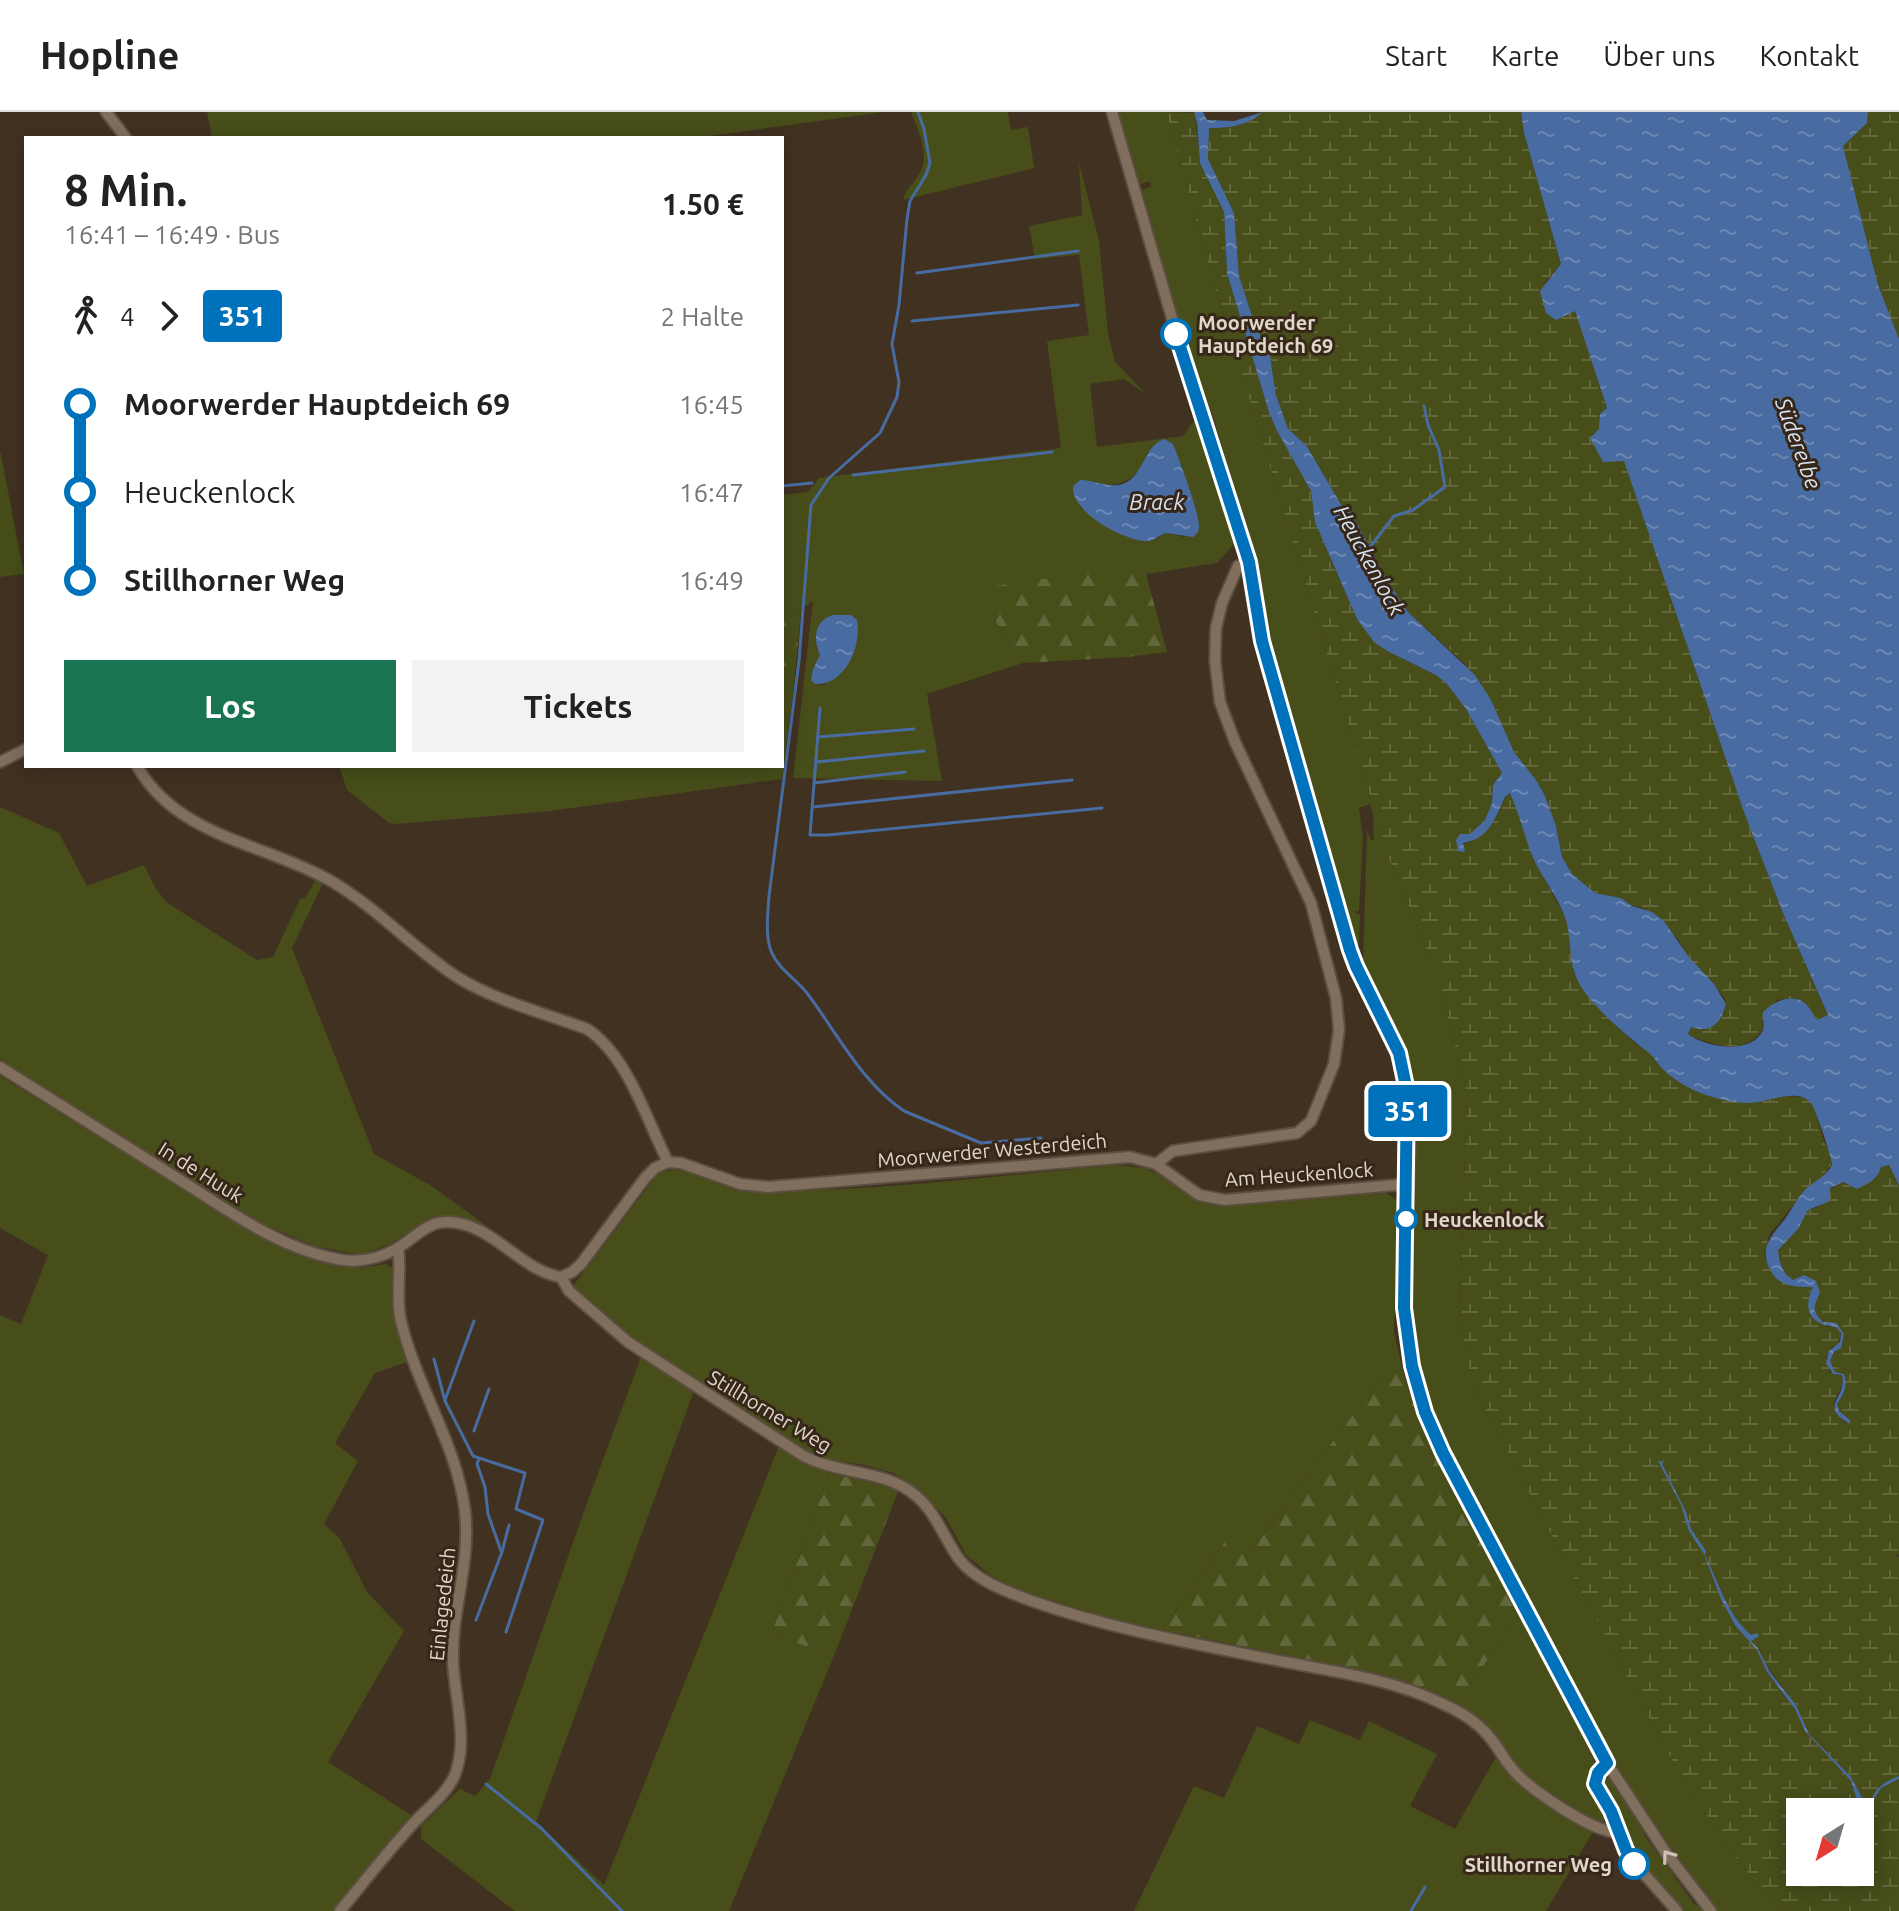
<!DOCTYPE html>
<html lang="de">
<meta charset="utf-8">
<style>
body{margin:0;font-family:Ubuntu,sans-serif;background:#f2f2f2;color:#222;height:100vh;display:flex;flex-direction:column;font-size:30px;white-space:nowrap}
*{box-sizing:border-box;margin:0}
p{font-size:26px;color:#767676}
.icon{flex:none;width:44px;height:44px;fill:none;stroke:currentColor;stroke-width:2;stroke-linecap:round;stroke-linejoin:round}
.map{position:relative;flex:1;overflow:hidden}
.details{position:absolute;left:24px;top:24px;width:760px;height:632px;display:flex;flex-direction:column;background:#fff;border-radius:0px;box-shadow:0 4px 20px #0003}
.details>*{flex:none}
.badge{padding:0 16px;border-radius:6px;font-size:28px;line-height:52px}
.needle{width:52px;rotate:217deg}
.buttons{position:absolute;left:1786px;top:1686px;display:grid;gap:16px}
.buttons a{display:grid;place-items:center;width:88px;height:88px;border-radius:0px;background:#fff;box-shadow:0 4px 20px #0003;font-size:40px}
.map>.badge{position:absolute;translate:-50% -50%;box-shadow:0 0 0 4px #fff}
.legs{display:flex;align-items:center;gap:12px;height:88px;padding:0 40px;font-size:26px}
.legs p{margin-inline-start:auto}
.overview{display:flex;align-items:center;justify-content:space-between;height:136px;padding:0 40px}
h1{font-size:44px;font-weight:700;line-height:60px}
.action{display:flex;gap:16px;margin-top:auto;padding:16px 40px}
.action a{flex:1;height:92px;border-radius:0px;background:#197451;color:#fff;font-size:32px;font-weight:700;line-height:92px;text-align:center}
.action a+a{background:#f2f2f2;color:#222}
ul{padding:0 40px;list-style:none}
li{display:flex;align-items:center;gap:28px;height:88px;font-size:30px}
li i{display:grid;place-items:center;width:12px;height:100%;margin:0 10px;background:currentColor}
li i::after{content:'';width:20px;height:20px;margin:-10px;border:6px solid;border-radius:50%;background:#fff}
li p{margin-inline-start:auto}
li:first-child i{background:linear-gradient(#0000 50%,currentColor 0)}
li:last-child i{background:linear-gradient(currentColor 50%,#0000 0)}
header{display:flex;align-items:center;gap:48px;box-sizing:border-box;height:112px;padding:0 40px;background:#fff;border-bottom:2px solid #e0e0e0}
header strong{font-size:38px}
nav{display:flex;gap:44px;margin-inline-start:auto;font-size:28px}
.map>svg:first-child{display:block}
</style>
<header>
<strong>Hopline</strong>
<nav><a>Start</a><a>Karte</a><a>Über uns</a><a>Kontakt</a></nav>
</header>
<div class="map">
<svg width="1899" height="1799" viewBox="0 0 1899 1799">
<defs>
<pattern id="forest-firs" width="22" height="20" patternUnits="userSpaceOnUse" patternTransform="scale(2)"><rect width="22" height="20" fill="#474e1a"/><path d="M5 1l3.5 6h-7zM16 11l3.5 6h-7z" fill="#61673a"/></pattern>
<pattern id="wetland-marsh" width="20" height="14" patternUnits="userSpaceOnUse" patternTransform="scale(2)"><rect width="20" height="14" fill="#474e1a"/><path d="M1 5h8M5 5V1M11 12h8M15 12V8" fill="none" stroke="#61673a"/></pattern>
<pattern id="water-ripples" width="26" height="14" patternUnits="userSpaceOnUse" patternTransform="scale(2)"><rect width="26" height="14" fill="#486ca1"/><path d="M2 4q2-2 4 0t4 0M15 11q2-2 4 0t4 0" fill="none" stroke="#6b87b1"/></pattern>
</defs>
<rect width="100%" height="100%" fill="#413121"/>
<g fill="#474e1a" fill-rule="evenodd">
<path d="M207 0H884L694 26H212Z"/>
<path d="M911 0H1008L1011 18 1028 15 1034 56 903 88C906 75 916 70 921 59 929 40 918 18 911 0Z"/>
<path d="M1119 0H1166L1210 157 1390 750 1437 862 1467 982 1460 1198 1467 1250 1476 1280C1520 1364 1565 1449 1610 1533 1659 1626 1708 1722 1781 1799H1716L1680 1755 1609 1641 1458 1354 1433 1300 1418 1250 1411 1202 1415 978 1406 938 1398 919 1376 880 1363 851 1367 718 1371 728H1374L1373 701 1370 692 1359 696 1363 725 1359 799H1356V802H1360L1359 833 1356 834 1271 536 1255 440 1212 302 1196 266 1142 78 1151 74 1150 69 1140 72Z"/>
<path d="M1079 51 1099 128 1108 221 1115 250 1147 283 1124 267 1090 272 1097 335 1183 324 1197 304 1235 431 1217 451 1146 462H1076L994 507 1023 551 927 582 942 669 793 666 813 489 801 497 782 499V383L808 380 819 366 1061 336 1047 229 1089 223 1079 143 1035 147 1029 114 1082 103ZM1148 340 1181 352 1199 418 1184 425 1166 421C1162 423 1159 426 1155 428 1134 436 1094 406 1079 394L1105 373C1129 373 1140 362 1148 340ZM833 503H851L857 508 856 531 824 573 815 572 820 543 816 535Z"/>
<path d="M0 338 24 462 0 465Z"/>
<path d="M782 569 794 573 782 667 550 699 397 712 389 711 347 678 339 654H782Z"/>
<path d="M0 695 59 721 87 774 144 753 155 775 166 790 257 848 273 845 300 787 305 786 316 767 323 771 292 836 374 1042 430 1073 534 1148 470 1108 430 1106 390 1132 361 1143 314 1134 260 1111 0 947Z"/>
<path d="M0 964 254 1121 310 1146 359 1156 386 1152 393 1156V1194L407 1250 375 1261 335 1331 358 1349 324 1412 340 1427 367 1480 404 1519 328 1650 411 1703 333 1799H0V1203L21 1212 48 1143 0 1116Z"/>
<path d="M1118 1053 1145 1056 1166 1066 1185 1081 1207 1091 1226 1094 1386 1081 1400 1090 1394 1219 1399 1242 1245 1445 1224 1431 1162 1518 1119 1509 1019 1478 990 1463 966 1443 946 1406 919 1378 893 1361 860 1352 826 1348 794 1333 644 1236 573 1174 657 1063C682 1047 712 1072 738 1077 747 1079 759 1079 769 1079 883 1079 1004 1063 1118 1053Z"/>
<path d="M641 1245 694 1279 536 1710 604 1773 779 1334 829 1361 772 1520 833 1546 729 1799H515L421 1727V1714L460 1677 475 1684 490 1667 584 1399Z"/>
<path d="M1521 1499 1594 1637C1598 1650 1590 1656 1590 1669 1589 1682 1603 1692 1606 1705L1603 1710 1596 1711C1570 1695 1537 1679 1517 1656 1495 1630 1490 1608 1457 1592Z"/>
<path d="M1310 1608 1360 1628 1369 1609 1437 1642 1410 1694 1455 1717 1496 1645 1514 1666 1594 1718 1546 1799H1134L1194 1674 1224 1686 1257 1614 1299 1632Z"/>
<path d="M1606 1665 1611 1667 1644 1718V1723L1695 1793H1700L1705 1799H1684L1638 1745 1619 1695 1602 1671Z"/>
</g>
<g fill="url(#forest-firs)">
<path d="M1076 462H1146L1167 540 1128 545 1023 551 994 507 995 474Z"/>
<path d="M801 497 794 573 782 569V499Z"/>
<path d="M1399 1242C1419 1334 1475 1418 1521 1499L1457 1592 1444 1585 1364 1559 1162 1518 1225 1430 1246 1444Z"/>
<path d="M829 1361 899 1377 833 1546 772 1520Z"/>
</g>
<g fill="url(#wetland-marsh)" fill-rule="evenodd">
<path d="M1166 0 1195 1 1200 51 1224 100 1227 161 1269 300 1277 319 1311 379 1313 396 1332 450 1357 507 1386 539 1436 563 1447 572 1466 597 1502 661 1493 673 1492 691 1485 708 1470 722H1460L1456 733C1476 732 1492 717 1501 696 1504 689 1505 685 1511 681L1536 752 1564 803 1571 826 1574 861 1581 873 1617 915 1636 932 1651 942 1661 955 1710 984 1747 991 1786 984 1801 985 1810 988 1814 994 1824 1030 1832 1043V1052L1821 1066 1805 1078 1769 1123 1764 1145 1786 1172 1814 1174 1809 1183V1198L1827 1215H1836L1841 1221 1838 1233 1832 1235 1826 1246 1830 1260 1836 1263H1842C1846 1277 1833 1282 1834 1295 1834 1301 1842 1306 1845 1311L1850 1308 1839 1299 1837 1292C1844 1283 1849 1272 1844 1261L1835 1260 1830 1249 1835 1240 1841 1236 1844 1222 1831 1210 1823 1211C1812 1199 1812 1195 1820 1181L1804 1163 1793 1168 1784 1161 1778 1138 1798 1117 1808 1098 1818 1095 1830 1083V1077L1844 1070 1855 1077 1881 1055 1889 1053 1899 1073V1443L1893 1441 1899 1445V1664L1880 1674 1871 1690 1865 1691 1851 1665 1809 1622 1796 1593 1760 1545 1767 1560 1795 1597 1805 1619 1851 1669 1858 1692 1868 1696 1881 1676 1899 1667V1799H1781C1708 1722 1659 1626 1610 1533 1565 1449 1520 1364 1476 1280L1467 1250 1460 1198 1467 982 1437 862 1390 750 1210 157ZM1800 1700H1860V1760H1800Z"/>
<path d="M1263 0H1521L1524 21 1561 152 1545 171 1575 199 1607 297 1600 302 1603 349 1624 348 1745 703 1783 801 1828 904 1817 908C1802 893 1801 884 1777 888L1762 909 1764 915C1748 944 1716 934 1691 924L1688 921 1691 915 1697 917 1724 901 1726 892 1724 885 1689 845 1678 827 1643 796 1632 794 1621 786 1595 781 1572 762 1562 745 1556 714 1545 684 1514 640 1491 588 1464 551 1408 500 1387 468 1351 400 1342 394 1306 333 1288 317 1276 283 1270 245 1253 207 1239 164 1234 101 1208 47 1207 18 1209 16C1231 16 1247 14 1263 0Z"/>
<path d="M1868 0H1899V227L1878 173 1843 34 1867 11Z"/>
</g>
<g fill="url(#water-ripples)">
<path d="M1194 0H1203L1207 8 1234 9 1263 0C1246 14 1231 16 1209 16L1208 47 1234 101 1239 164 1253 207 1270 245 1276 283 1288 317 1306 333 1342 394 1351 400 1387 468 1408 500 1475 563 1491 588 1514 640 1536 668 1545 684 1556 714 1562 745 1572 762 1595 781 1621 786 1632 794 1652 800 1663 808 1689 845 1714 872 1726 892C1721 911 1711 922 1691 915L1688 922C1705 935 1751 944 1763 918 1765 913 1762 906 1763 900 1775 888 1798 878 1810 897 1812 900 1814 904 1817 908L1828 903 1783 801 1745 703 1624 349 1603 350 1590 326 1599 317 1600 302 1607 296 1575 199 1556 208 1546 201 1540 179 1561 152 1524 21 1521 0H1868L1867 11 1843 34 1878 173 1899 227V1073L1889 1053 1881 1055C1878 1067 1867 1073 1856 1077L1844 1070 1830 1076V1089L1808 1098 1798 1117 1778 1138C1780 1150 1782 1162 1793 1168L1804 1163 1816 1169 1820 1181C1813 1195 1812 1199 1823 1210L1836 1211 1844 1222 1841 1236 1834 1240 1830 1249 1835 1260 1844 1262C1849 1273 1843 1283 1837 1292L1839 1299 1850 1308V1312C1817 1294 1848 1286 1842 1263L1833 1262 1826 1251 1829 1239 1840 1230 1841 1221 1836 1215C1810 1213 1802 1197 1813 1175 1797 1175 1779 1175 1771 1159 1758 1136 1771 1125 1785 1107 1792 1097 1797 1086 1806 1077 1814 1069 1827 1064 1832 1053 1833 1049 1815 995 1811 991 1796 974 1766 992 1747 991 1734 991 1719 987 1706 983 1691 978 1671 967 1660 954 1656 949 1654 945 1649 941 1627 924 1583 888 1575 862 1568 843 1572 822 1564 803 1557 784 1544 768 1535 750 1525 728 1520 703 1510 681L1505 685C1495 707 1489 727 1463 731L1465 740 1458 739 1456 728 1460 722H1470L1485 708 1492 691 1493 673 1502 661 1466 597 1447 572 1436 563 1387 539 1374 530 1357 507 1315 410 1311 379 1277 319 1269 300 1227 161 1224 100 1200 51 1197 11Z"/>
<path d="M1164 327 1173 332C1180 350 1198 397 1199 414 1199 421 1197 421 1193 425L1166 421C1157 424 1153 431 1143 429 1120 426 1071 400 1073 374L1080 368C1093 368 1106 375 1119 373 1144 368 1142 335 1164 327Z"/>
<path d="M833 503H851L857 508C862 534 845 574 815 572L811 568 813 557 820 543C813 527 814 509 833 503Z"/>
<path d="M1657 1347 1660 1350 1664 1348 1662 1352 1686 1400 1691 1417 1706 1439 1705 1443C1719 1471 1726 1501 1751 1523L1757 1521 1759 1524 1751 1529 1757 1535 1770 1560 1796 1593 1809 1622 1851 1665 1865 1691 1871 1690C1874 1676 1886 1669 1899 1664V1667L1881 1676 1866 1700 1858 1692 1851 1669 1805 1619 1795 1597 1767 1560 1757 1538 1735 1513 1721 1487 1704 1442 1689 1419 1681 1393Z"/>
</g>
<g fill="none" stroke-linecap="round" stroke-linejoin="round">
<g stroke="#486ca1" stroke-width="3">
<path d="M918 0 924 17 930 51 926 63 910 89 907 107 899 193 892 232 899 270 897 285 880 321 829 366 811 393 799 549 769 784C768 802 765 823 771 839 778 857 796 867 807 881 837 921 862 971 904 999L981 1031 1041 1026"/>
<path d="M917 161 1078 139"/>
<path d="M912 209 1078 193"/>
<path d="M853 363 1052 340"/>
<path d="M782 374 812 371"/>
<path d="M1370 435 1394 404 1413 398 1445 375 1439 338 1428 313 1424 294"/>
<path d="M820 596 810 723H828L1102 696"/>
<path d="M818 625 914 617"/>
<path d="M817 650 924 639"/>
<path d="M588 654H590"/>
<path d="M814 671 905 660"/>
<path d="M813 695 1072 668"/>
<path d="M434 1247 445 1289 473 1344 525 1361 516 1397 543 1408 506 1520"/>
<path d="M445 1288 474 1209"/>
<path d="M474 1319 489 1277"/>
<path d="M479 1347 477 1352 485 1375 488 1402 501 1439"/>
<path d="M476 1508 502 1440 509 1413"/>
<path d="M486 1672 541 1716 622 1799"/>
<path d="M1411 1799 1425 1775"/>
</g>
<g stroke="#5b4e40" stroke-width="14">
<g id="minor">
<path d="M106 0 126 26"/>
<path d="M1112 0 1188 261 1202 297 1249 450 1262 529 1350 838C1367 887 1402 927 1407 979 1415 1050 1402 1123 1404 1194 1406 1246 1421 1295 1443 1341L1607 1651 1666 1741 1711 1799"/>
<path d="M0 650 26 637"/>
<path d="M137 654C178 726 265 731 331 769 377 796 413 836 457 865 496 889 544 901 587 917 628 944 646 1007 668 1050"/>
<path d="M0 955C60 993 120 1031 180 1068 229 1099 279 1136 337 1147 357 1151 378 1147 396 1137 422 1122 430 1102 466 1113 501 1124 525 1159 561 1165"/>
<path d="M1156 1052 1173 1039 1297 1021 1311 1009 1334 952 1339 918 1336 886 1311 791 1235 630 1220 590 1215 549 1216 516 1222 491 1238 454 1249 450"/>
<path d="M561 1165 569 1179 628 1230 802 1343C838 1363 884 1357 915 1383 936 1400 944 1426 959 1447 976 1469 1008 1480 1032 1489 1114 1518 1200 1533 1285 1550 1338 1560 1394 1568 1443 1592 1461 1600 1479 1611 1491 1627 1500 1638 1506 1651 1516 1661 1532 1679 1597 1723 1619 1720"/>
<path d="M561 1165 572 1160 581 1152 645 1066 655 1056 668 1050 681 1051 740 1072 768 1075 1130 1045 1156 1052 1199 1083 1225 1088 1407 1072"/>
<path d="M1607 1651 1597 1664 1595 1672 1611 1699 1629 1745 1677 1799"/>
<path d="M340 1799C363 1771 386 1742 410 1715 425 1698 444 1685 454 1665 469 1631 455 1587 453 1551 451 1498 471 1453 465 1399 457 1332 416 1274 401 1209 395 1185 402 1160 398 1136"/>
</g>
</g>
<use href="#minor" stroke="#816f5e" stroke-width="10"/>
</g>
<defs><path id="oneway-chevron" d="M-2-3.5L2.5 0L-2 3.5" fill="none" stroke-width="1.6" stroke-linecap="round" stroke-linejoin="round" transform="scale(2)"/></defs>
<use stroke="#cdc1b6" href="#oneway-chevron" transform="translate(1668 1744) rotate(-126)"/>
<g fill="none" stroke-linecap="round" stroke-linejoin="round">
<g stroke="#fff" stroke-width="18">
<path id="line-1" d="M1176 222 1249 450 1262 529 1350 838 1356 854 1399 941 1407 979 1404 1196 1412 1254 1425 1300 1443 1341 1607 1651 1598 1661 1595 1672 1611 1699 1626 1738 1634 1752"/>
</g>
<use href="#line-1" stroke="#0072bc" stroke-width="12"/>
</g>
<g fill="#fff" stroke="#0072bc" stroke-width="4">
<circle cx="1176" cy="222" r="14"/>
<circle cx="1406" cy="1107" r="10"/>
<circle cx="1634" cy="1752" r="14"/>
</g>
<g text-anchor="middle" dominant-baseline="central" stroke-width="6" stroke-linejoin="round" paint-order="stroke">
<g font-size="20" font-weight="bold" fill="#e0d6cc" stroke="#362718" text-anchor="start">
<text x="1198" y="210">Moorwerder<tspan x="1198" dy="23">Hauptdeich 69</tspan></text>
<text x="1424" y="1107">Heuckenlock</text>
<text x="1612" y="1752" text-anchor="end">Stillhorner Weg</text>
</g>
<g font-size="20" fill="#e0d6cc" stroke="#362718">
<text transform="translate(992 1038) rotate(-5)">Moorwerder Westerdeich</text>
<text transform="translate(201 1060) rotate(32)">In de Huuk</text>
<text transform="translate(1299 1062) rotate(-4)">Am Heuckenlock</text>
<text transform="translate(770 1299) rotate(31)">Stillhorner Weg</text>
<text transform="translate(442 1492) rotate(-84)">Einlagedeich</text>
</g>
<g font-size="22" font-style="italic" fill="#d6e1f1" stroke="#362718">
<text transform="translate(1799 331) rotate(70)">Süderelbe</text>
<text x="1157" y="389">Brack</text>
<text transform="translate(1370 448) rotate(61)">Heuckenlock</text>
</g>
</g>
</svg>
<div class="buttons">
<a><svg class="needle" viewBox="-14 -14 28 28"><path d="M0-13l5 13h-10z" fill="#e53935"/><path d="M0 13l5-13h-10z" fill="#767676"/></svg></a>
</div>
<b class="badge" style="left:1408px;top:999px;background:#0072bc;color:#fff">351</b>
<section class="details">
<div class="overview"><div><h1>8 Min.</h1><p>16:41 – 16:49 · Bus</p></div><b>1.50 €</b></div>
<div class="legs"><svg class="icon" aria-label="walk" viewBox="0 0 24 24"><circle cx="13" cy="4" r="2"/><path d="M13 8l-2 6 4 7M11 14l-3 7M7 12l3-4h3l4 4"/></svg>4<svg class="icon" aria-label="forward" viewBox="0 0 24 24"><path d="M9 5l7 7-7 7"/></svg><b class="badge" style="background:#0072bc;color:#fff">351</b><p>2 Halte</p></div>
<ul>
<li><i style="color:#0072bc"></i><b>Moorwerder Hauptdeich 69</b><p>16:45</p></li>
<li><i style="color:#0072bc"></i><span>Heuckenlock</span><p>16:47</p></li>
<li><i style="color:#0072bc"></i><b>Stillhorner Weg</b><p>16:49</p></li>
</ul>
<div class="action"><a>Los</a><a>Tickets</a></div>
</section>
</div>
